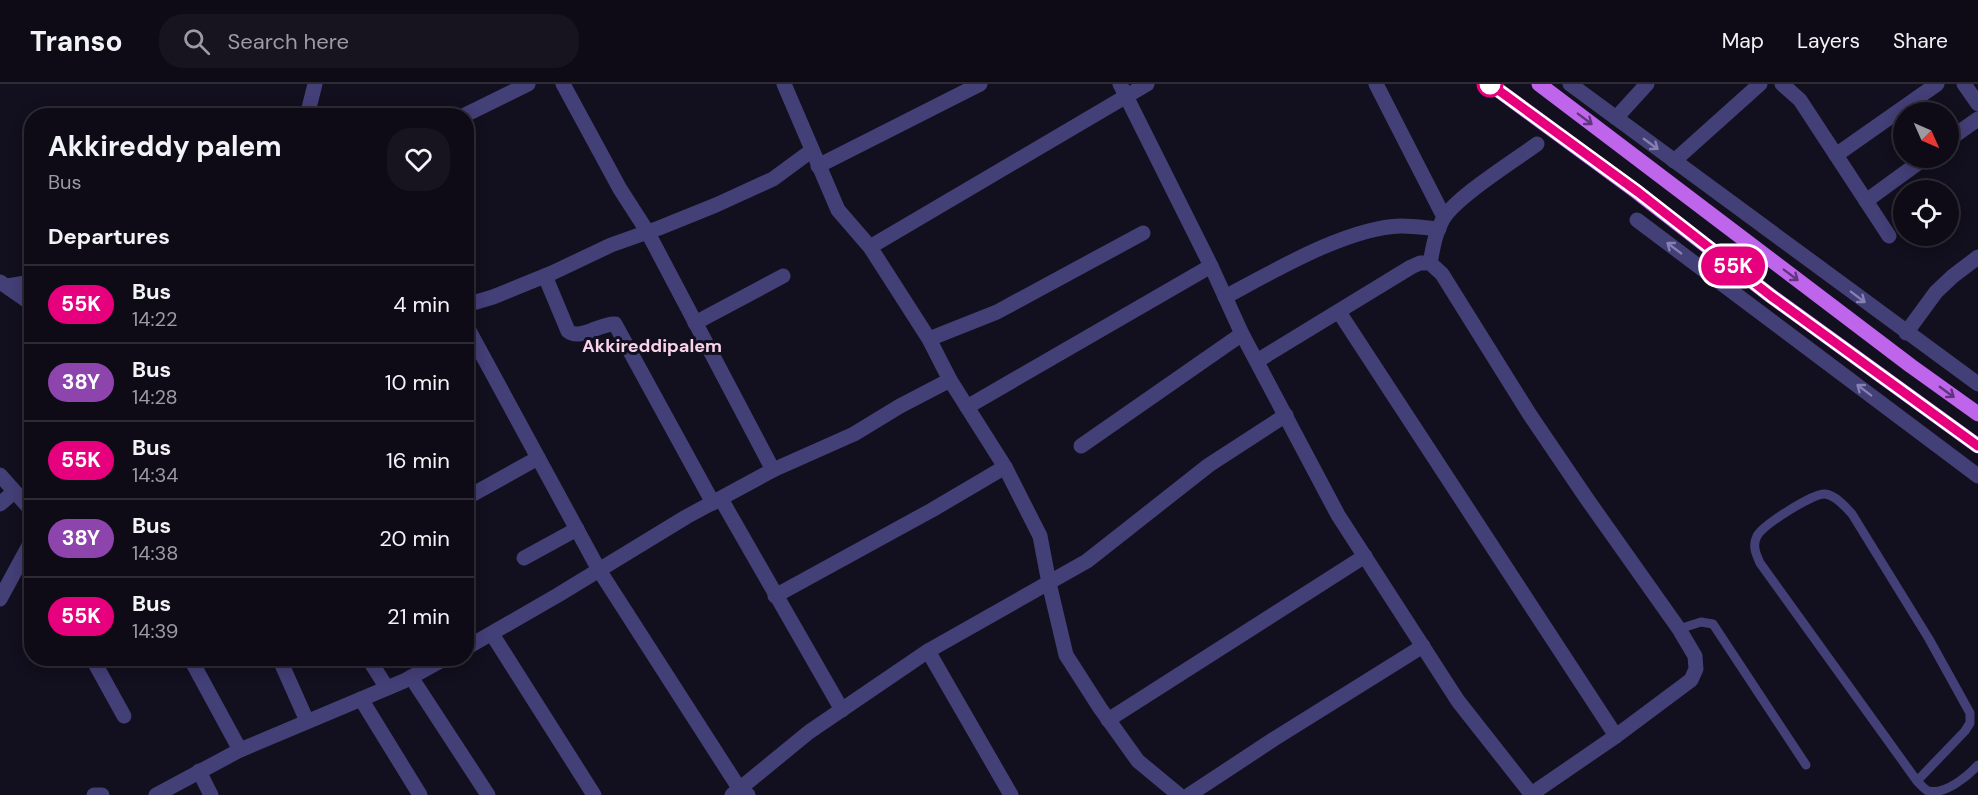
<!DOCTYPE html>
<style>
body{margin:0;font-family:"DM Sans",sans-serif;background:#17141f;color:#f1f3f6;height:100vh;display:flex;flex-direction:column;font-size:22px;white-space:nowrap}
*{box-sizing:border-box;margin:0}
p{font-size:20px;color:#9b9ba1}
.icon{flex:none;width:33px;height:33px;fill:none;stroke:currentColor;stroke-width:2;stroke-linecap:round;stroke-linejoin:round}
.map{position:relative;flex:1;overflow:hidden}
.sheet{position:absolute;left:24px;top:24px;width:450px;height:558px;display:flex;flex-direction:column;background:#0e0b16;border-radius:24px;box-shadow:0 3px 15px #0003,0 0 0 2px #2e2b35}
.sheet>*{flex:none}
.badge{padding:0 12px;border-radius:20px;font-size:21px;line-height:39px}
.needle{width:39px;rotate:135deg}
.tools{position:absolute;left:1893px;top:18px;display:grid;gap:12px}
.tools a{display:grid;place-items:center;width:66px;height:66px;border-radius:50%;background:#0e0b16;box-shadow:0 3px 15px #0003,0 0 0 2px #2e2b35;font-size:30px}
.map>.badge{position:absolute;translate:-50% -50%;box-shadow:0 0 0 3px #fff}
h2{padding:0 24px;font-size:22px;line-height:54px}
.round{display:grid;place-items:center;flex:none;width:63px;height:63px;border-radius:24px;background:#17141f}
.headline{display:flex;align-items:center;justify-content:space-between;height:102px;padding:0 24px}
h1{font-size:28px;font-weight:700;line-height:45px}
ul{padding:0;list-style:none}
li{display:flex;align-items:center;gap:18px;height:78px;padding:0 24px;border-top:2px solid #2e2b35}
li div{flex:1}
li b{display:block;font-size:22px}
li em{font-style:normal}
li .badge{min-width:66px;font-weight:700;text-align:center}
header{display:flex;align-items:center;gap:36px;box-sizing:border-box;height:84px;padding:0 30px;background:#0e0b16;border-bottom:2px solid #2e2b35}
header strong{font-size:28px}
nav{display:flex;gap:33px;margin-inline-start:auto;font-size:21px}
.search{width:420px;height:54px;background:#17141f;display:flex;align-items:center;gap:15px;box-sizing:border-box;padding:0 21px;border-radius:24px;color:#9b9ba1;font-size:22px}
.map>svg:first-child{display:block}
</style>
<header>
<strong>Transo</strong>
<div class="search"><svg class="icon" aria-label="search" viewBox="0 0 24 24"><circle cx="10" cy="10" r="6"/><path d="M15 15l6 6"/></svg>Search here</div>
<nav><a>Map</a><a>Layers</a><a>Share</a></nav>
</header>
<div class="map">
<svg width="1978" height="711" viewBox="0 0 1978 711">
<rect width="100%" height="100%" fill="#120f1e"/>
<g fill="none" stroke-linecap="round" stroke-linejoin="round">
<g stroke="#433f77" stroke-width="9">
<path d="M1679 545 1701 538 1713 540 1806 681"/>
<path d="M1917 697 1965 647 1970 639V629L1929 555 1852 430C1845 422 1835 411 1825 410 1813 409 1763 441 1757 452 1752 462 1756 470 1760 479L1917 697C1920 700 1924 705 1928 707 1945 711 1967 693 1978 681"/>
</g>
<g stroke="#433f77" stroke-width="15">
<path d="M563 0 620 105 647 147 773 386"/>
<path d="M784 0 838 126 870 163 929 255 950 296 1005 383 1040 452 1049 499 1066 571 1100 624 1138 677 1179 711"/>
<path d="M1120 0 1211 182 1242 250 1338 431 1458 617 1532 711"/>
<path d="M1376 0 1444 133"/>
<path d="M1782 0 1800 16 1889 152"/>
<path d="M1964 0 1978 20"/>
<path d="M307 32 315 0"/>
<path d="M463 32 528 0"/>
<path d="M1616 34 1647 0"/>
<path d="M1948 56 1978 35"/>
<path d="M1836 71 1937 0"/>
<path d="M1674 77 1760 0"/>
<path d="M818 82 980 0"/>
<path d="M1866 117 1925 74"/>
<path d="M870 163 1147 0"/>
<path d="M1430 179C1433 164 1435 149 1443 135 1456 113 1514 77 1537 60"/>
<path d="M545 192 568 247C580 257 600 239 615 240L713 419"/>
<path d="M0 198 32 220"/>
<path d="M7 202 32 198"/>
<path d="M1225 213C1272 188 1348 143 1401 142 1414 142 1427 144 1439 145"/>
<path d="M466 221 493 213 552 189 611 161 659 144 716 121 773 95 811 67"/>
<path d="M695 239 783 192"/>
<path d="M466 241 599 486 739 704 748 711"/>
<path d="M1906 249 1936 208 1953 192 1978 173"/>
<path d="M929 255 997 228 1143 149"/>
<path d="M1257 277 1411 183 1420 179H1430L1442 190 1530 331 1587 415 1679 545 1695 572 1696 585 1691 596 1616 652 1339 228"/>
<path d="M967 323 1211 182"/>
<path d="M1081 362 1242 250"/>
<path d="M0 391 32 427"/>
<path d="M466 414 538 374"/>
<path d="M721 415 842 626"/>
<path d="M0 420 14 408"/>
<path d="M524 474 577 445"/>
<path d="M775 512 932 426 1005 383"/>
<path d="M0 515 32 456"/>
<path d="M492 550 594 711"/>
<path d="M466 564 558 511 686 433 773 386 854 350 900 322 950 296"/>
<path d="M928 567 1011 711"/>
<path d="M92 574 124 632"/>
<path d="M190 574 240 666"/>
<path d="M279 574 307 637"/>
<path d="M368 574 387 604"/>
<path d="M411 593 488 711"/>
<path d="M361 615 420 711"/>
<path d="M1108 636 1365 472"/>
<path d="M199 687 211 711"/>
<path d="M1533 709 1616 652"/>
<path d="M94 711H102"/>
<path d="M156 711 240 666 404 597 446 574"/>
<path d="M732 711 809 648 928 567 1087 477 1209 381 1286 331"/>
<path d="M1189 711 1274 655 1423 562"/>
</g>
<g stroke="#433f77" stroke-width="15">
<path d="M1570 0 1978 300"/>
<path d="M1637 136 1978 392"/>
</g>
<g stroke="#bf65ec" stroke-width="15">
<path d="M1490 0 1637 108 1771 212 1978 362"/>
<path d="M1539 0 1911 282 1978 330"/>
</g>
</g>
<defs><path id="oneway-shaft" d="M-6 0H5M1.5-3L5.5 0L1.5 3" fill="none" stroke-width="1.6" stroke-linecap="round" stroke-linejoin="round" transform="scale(1.5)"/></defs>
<g stroke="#60367b">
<use href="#oneway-shaft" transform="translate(1585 35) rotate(37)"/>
<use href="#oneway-shaft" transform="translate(1791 191) rotate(37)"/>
<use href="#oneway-shaft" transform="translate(1947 308) rotate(36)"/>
</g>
<g stroke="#8681b2">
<use href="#oneway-shaft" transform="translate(1651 60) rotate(36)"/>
<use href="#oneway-shaft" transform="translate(1674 164) rotate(-143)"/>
<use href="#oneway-shaft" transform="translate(1858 213) rotate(37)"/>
<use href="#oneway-shaft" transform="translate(1864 306) rotate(-143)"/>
</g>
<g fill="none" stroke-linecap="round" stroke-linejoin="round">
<g stroke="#fff" stroke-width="14">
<path id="line" d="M1490 0 1638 108 1771 212 1978 362"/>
</g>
<use href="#line" stroke="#e6007e" stroke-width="9"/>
</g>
<circle fill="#fff" stroke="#e6007e" stroke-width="3" cx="1490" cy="0" r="12"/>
<g text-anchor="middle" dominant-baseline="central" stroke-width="6" stroke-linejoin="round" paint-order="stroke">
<g font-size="18" font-weight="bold" fill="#fad3ea" stroke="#120f1e">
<text x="652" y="262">Akkireddipalem</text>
</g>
</g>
</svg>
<div class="tools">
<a><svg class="needle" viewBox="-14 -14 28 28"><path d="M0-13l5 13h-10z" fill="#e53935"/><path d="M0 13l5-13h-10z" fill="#9b9ba1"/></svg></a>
<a><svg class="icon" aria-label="locate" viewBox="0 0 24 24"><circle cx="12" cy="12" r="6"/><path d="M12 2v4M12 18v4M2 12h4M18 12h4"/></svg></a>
</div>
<b class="badge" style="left:1733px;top:182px;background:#e6007e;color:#fff">55K</b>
<section class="sheet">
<div class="headline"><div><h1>Akkireddy palem</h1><p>Bus</p></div><a class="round"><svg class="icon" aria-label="heart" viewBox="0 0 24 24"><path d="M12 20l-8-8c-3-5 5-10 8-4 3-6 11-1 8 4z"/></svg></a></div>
<h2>Departures</h2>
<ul>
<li><span class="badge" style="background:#e6007e;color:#fff">55K</span><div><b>Bus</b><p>14:22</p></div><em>4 min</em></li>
<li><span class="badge" style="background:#8e44ad;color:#fff">38Y</span><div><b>Bus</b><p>14:28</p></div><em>10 min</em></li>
<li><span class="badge" style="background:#e6007e;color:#fff">55K</span><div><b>Bus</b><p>14:34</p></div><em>16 min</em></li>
<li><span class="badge" style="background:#8e44ad;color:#fff">38Y</span><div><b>Bus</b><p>14:38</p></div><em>20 min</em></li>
<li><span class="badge" style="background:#e6007e;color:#fff">55K</span><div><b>Bus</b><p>14:39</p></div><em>21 min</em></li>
</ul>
</section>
</div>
